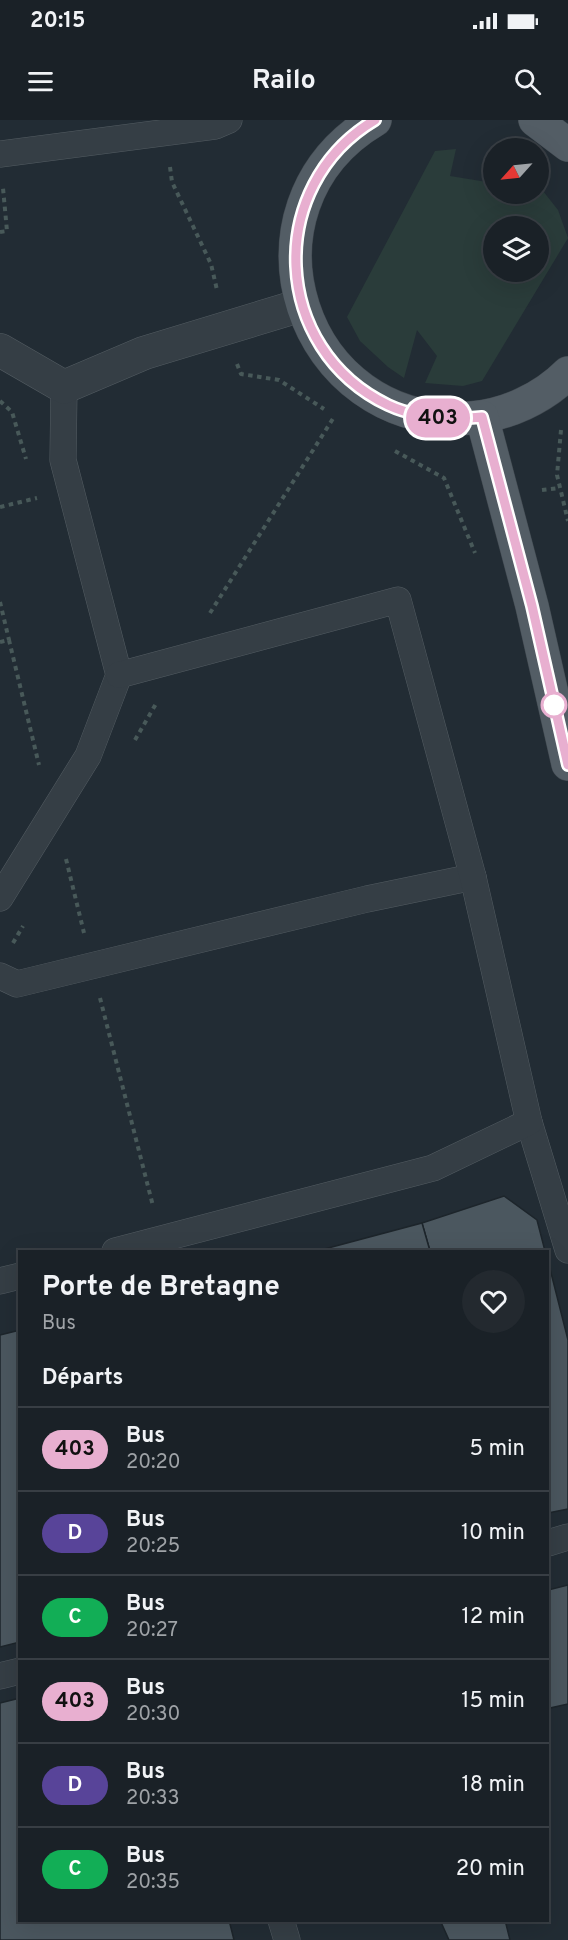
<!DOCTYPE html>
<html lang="fr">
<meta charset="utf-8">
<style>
body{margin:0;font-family:Overpass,sans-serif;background:#23292f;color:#f1f3f6;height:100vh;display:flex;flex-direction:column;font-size:22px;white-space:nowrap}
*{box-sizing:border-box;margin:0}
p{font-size:20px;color:#9fa3a7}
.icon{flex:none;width:33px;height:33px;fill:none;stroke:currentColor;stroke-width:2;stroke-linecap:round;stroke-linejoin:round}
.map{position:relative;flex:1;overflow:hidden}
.drawer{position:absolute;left:18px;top:1130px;width:531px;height:672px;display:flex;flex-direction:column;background:#1a2127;border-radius:0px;box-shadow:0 6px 24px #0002,0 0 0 2px #383e44}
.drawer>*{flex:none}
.badge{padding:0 12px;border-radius:20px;font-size:21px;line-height:39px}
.needle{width:39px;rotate:243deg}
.buttons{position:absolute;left:483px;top:18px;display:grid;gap:12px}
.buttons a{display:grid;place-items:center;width:66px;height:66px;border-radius:50%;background:#1a2127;box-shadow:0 6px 24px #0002,0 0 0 2px #383e44;font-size:30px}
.map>.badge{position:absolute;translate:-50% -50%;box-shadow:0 0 0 3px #fff}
h2{padding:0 24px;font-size:22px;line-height:54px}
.round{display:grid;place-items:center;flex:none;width:63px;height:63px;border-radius:32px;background:#23292f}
.summary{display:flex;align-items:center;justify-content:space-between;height:102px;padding:0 24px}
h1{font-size:28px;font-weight:700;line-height:45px}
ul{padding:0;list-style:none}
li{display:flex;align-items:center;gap:18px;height:84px;padding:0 24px;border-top:2px solid #383e44}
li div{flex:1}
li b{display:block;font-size:22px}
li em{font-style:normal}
li .badge{min-width:66px;font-weight:700;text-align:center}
.status{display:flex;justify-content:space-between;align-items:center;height:42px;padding:0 30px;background:#1a2127;direction:ltr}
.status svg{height:16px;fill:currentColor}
header{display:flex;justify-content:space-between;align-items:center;height:78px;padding:0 24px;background:#1a2127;font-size:27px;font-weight:700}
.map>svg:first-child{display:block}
</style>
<div class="status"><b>20:15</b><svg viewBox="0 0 49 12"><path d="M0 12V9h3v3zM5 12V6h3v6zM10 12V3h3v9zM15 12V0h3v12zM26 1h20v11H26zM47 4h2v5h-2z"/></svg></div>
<header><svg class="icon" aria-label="menu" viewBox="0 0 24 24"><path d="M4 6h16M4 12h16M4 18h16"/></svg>Railo<svg class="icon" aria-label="search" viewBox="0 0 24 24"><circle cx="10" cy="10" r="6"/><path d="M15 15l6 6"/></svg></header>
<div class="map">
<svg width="568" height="1820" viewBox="0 0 568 1820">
<rect width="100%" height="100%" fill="#222c34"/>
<path fill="#2a3c3a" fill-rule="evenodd" d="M456 29 450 56 493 63 494 74H538L539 66 558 90 568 118 482 261 463 266 425 263 437 236 417 210 404 258 388 247 360 221 347 197 435 31ZM494 106H538V152H494Z"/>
<g fill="#4b575f" stroke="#1d252b" stroke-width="1.5">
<path d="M504 1076 537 1100 545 1131H430L422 1103Z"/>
<path d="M422 1103 430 1131H317Z"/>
<path d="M548 1141 568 1220V1389L548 1393Z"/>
<path d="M20 1210V1522L0 1527V1215Z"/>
<path d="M568 1465V1584L550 1588 548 1580V1470Z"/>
<path d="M20 1578V1800H229L234 1820H0V1583Z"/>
<path d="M440 1800H505L510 1820H449Z"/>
</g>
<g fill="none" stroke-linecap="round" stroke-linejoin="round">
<g stroke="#535c62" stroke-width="27">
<g id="lane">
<path d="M0 34 215 6 229 0"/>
<path d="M0 778 88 636 119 555 63 340 64 267"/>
<path d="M0 856 17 864 367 779 473 757"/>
<path d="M529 1002 568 1130"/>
<path d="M115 1131 433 1048 529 1002 473 757 398 480 119 555"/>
<path d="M0 1161 20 1156"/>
<path d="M548 1423 568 1417"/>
<path d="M0 1556 20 1551"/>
<path d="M281 1800 287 1820"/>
</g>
</g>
<g stroke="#535c62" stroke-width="34">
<path id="street" d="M0 230 64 267 144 233 302 185"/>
</g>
<g stroke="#3f474e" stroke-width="34">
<g id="primary">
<path d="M375 0C227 88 300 311 471 298 507 295 543 278 568 253"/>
<path d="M535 0 568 25"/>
<path d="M482 297 532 486 568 644"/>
</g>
</g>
<g stroke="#485959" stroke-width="4" stroke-dasharray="4.5 4.5" stroke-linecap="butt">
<path d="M170 47 172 62 211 144 217 170"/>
<path d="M0 112 7 111 3 68"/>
<path d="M237 244 241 254 279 260 324 289"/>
<path d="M0 281 12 292 26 339"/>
<path d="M561 310 557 355 568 401"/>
<path d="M395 331 444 358 475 433"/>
<path d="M542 370 559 368"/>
<path d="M0 387 37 378"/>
<path d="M0 482 9 520"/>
<path d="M210 493 334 297"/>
<path d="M0 522 9 520 39 645"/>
<path d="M135 620 157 582"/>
<path d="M66 739 84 813"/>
<path d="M13 823 23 806"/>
<path d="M100 878 153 1086"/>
</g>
<use href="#lane" stroke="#353e45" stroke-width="26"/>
<use href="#street" stroke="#353e45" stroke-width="33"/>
<use href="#primary" stroke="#535d65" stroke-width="33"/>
</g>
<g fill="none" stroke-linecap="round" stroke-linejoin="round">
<g stroke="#fff" stroke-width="14">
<path id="line" d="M375 0C264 66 271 229 388 285 418 299 450 300 482 297L532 486 568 645"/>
</g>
<use href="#line" stroke="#e8afd0" stroke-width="9"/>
</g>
<circle fill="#fff" stroke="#e8afd0" stroke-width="3" cx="554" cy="585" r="12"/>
</svg>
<div class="buttons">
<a><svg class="needle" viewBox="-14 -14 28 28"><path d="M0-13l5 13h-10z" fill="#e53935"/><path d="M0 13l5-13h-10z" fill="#9fa3a7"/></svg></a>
<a><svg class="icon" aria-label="layers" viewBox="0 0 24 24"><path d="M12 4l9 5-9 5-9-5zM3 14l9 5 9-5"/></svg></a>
</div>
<b class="badge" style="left:438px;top:298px;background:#e8afd0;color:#111">403</b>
<section class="drawer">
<div class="summary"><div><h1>Porte de Bretagne</h1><p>Bus</p></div><a class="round"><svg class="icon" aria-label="heart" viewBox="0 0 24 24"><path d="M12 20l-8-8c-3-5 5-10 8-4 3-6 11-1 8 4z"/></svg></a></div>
<h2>Départs</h2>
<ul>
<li><span class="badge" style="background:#e8afd0;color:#111">403</span><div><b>Bus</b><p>20:20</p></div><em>5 min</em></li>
<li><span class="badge" style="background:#584499;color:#fff">D</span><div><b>Bus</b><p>20:25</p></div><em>10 min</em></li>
<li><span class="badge" style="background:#12ae56;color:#fff">C</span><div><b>Bus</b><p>20:27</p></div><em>12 min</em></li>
<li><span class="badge" style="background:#e8afd0;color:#111">403</span><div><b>Bus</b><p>20:30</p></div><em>15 min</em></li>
<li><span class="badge" style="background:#584499;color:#fff">D</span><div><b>Bus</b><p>20:33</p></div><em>18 min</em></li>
<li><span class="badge" style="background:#12ae56;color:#fff">C</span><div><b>Bus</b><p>20:35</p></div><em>20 min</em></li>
</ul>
</section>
</div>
